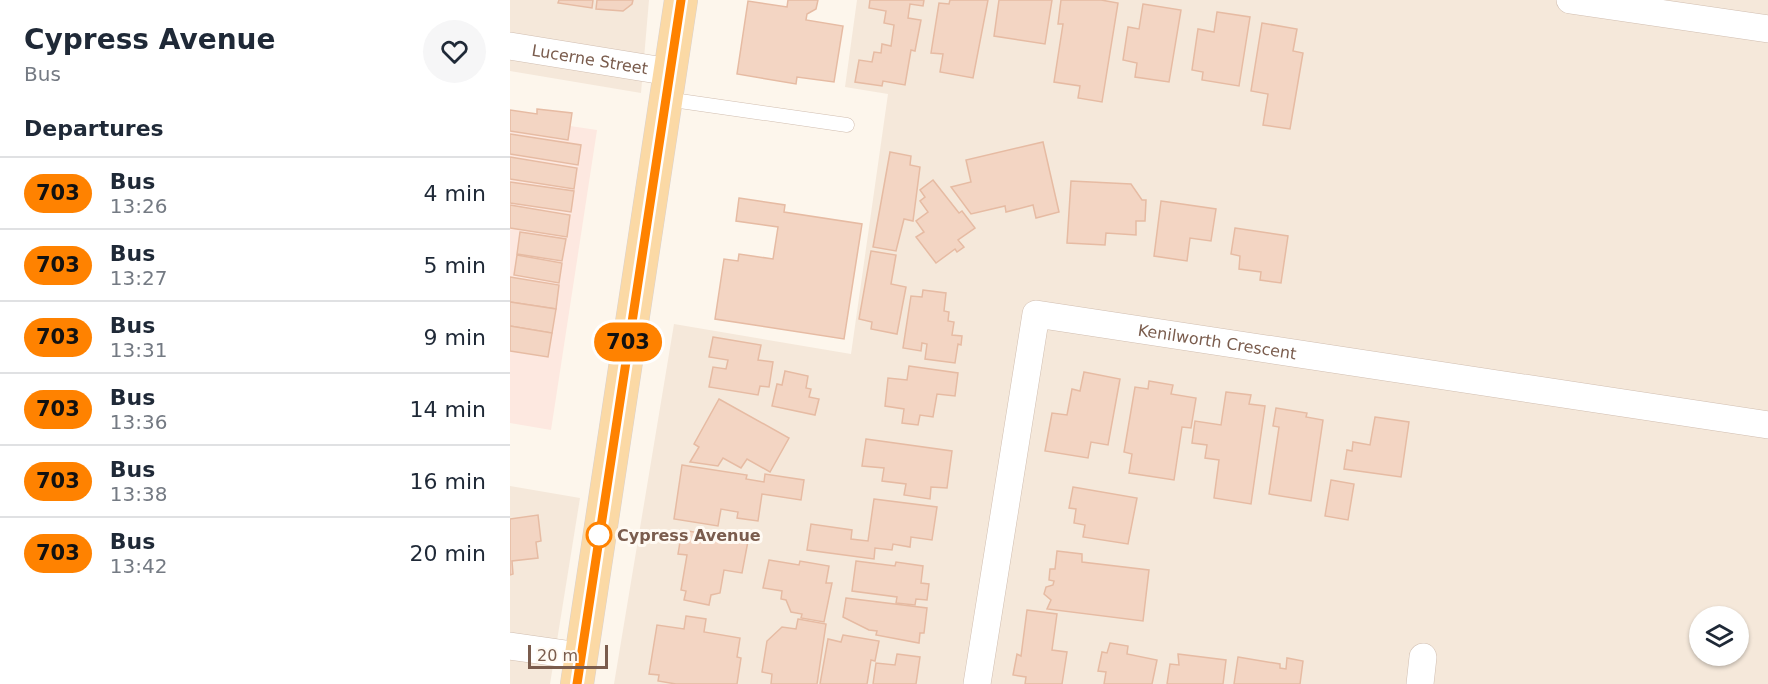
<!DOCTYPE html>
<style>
body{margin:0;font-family:"DejaVu Sans",sans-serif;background:#f6f6f7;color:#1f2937;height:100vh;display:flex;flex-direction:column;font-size:22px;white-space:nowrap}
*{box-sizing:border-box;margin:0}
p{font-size:20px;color:#747a83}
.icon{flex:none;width:33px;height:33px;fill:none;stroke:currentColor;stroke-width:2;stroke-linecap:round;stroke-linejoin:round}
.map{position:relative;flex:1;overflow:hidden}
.sheet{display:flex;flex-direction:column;background:#fff;width:510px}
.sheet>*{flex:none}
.badge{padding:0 12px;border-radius:20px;font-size:21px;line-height:39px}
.buttons{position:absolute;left:1179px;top:606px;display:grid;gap:12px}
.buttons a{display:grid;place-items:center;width:60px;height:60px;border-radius:50%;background:#fff;box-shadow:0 2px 4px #0004;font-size:30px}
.scale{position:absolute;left:18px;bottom:15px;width:80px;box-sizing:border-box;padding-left:6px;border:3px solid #7a5c4d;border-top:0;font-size:16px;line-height:21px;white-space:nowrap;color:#7a5c4d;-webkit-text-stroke:4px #fffaf3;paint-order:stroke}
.map>.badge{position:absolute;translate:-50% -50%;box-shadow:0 0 0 3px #fff}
h2{padding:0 24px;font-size:22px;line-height:54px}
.round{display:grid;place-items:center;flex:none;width:63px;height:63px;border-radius:32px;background:#f6f6f7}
.head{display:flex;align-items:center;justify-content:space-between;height:102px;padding:0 24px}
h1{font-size:28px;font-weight:700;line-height:45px}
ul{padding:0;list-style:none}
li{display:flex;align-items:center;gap:18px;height:72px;padding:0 24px;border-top:2px solid #e0e1e3}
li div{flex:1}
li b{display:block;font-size:22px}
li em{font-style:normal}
li .badge{min-width:66px;font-weight:700;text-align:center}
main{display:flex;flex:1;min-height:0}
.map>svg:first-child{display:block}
</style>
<main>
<section class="sheet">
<div class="head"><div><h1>Cypress Avenue</h1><p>Bus</p></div><a class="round"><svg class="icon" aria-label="heart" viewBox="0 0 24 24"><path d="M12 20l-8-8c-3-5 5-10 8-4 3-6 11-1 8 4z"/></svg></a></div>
<h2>Departures</h2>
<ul>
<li><span class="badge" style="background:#ff8200;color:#111">703</span><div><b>Bus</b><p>13:26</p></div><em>4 min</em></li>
<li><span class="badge" style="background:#ff8200;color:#111">703</span><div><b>Bus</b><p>13:27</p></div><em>5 min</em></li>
<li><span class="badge" style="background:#ff8200;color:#111">703</span><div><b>Bus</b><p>13:31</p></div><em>9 min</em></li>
<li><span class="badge" style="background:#ff8200;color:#111">703</span><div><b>Bus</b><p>13:36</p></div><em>14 min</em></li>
<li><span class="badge" style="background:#ff8200;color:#111">703</span><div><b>Bus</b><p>13:38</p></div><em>16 min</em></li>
<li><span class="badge" style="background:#ff8200;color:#111">703</span><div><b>Bus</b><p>13:42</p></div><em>20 min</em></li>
</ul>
</section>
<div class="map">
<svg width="1258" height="684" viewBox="0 0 1258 684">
<rect width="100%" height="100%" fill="#fdf6ec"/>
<g fill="#f5e8da" fill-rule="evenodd">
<path d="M0 0H139L131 93 0 71Z"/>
<path d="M347 0H1258V684H104L164 324 341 354 378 94 335 87ZM1190 616H1228V656H1190Z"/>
<path d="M0 486 70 498 40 684H0Z"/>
</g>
<path fill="#fde8e0" d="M0 117 87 130 41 430 0 423Z"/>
<g fill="#f3d5c3" stroke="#e6bba3" stroke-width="1.5">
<path d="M49 0H83L82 8 48 3Z"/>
<path d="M87 0H123L122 4 113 11 86 9Z"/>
<path d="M278 0H308L306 9 297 14 296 20 333 26 324 82 287 77 286 84 227 74 238 1 277 7Z"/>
<path d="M360 0H414L413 6 400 4 398 18 411 20 405 51 401 50 395 85 373 81 372 86 345 82 349 60 362 62 364 52 371 53 372 44 381 46 384 25 374 23 376 11 359 8Z"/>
<path d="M440 0H478L463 78 430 72 433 54 421 53 429 3 439 4Z"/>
<path d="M489 0H542L535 44 484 36Z"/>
<path d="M551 0H591L608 3 592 102 568 98 570 86 544 82 553 24H548Z"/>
<path d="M633 4 671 10 659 82 625 77 627 63 613 60 618 27 629 29Z"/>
<path d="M707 12 740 17 729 86 692 80 693 72 682 70 688 29 704 32Z"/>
<path d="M752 23 787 29 783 51 793 53 780 129 753 125 758 94 741 91Z"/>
<path d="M27 109 62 113 58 140 0 131V110L27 114Z"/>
<path d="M0 134 71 145 68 165 0 154Z"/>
<path d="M533 142 549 212 526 218 523 205 496 212 495 206 461 214 441 187 461 182 456 160Z"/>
<path d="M380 152 401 156 400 165 410 167 403 221 394 219 386 251 363 247Z"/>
<path d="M0 157 67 168 64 189 0 179Z"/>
<path d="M423 180 449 213 452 211 465 228 448 240 454 247 447 252 445 249 426 263 406 237 414 232 406 221 418 212 410 201 415 197 410 190Z"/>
<path d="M561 181 621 184 632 200H636L635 221H626V235L596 233 595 245 557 243Z"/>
<path d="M0 182 64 191 61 212 0 203Z"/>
<path d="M229 198 275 205 274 212 352 224 334 339 205 319 214 259 228 261 229 254 263 259 268 227 226 221Z"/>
<path d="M651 201 706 209 701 241 680 238 677 261 644 256Z"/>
<path d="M0 205 60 215 57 237 0 228Z"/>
<path d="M725 228 778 236 771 283 750 280 751 272 729 269 730 256 721 254Z"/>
<path d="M10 232 56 239 52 261 7 254Z"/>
<path d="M361 251 386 255 381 284 396 287 387 334 361 329 362 322 349 319Z"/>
<path d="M7 255 52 263 49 283 4 275Z"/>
<path d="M0 277 49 285 46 309 0 302Z"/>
<path d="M413 290 436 293 434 311 439 312 438 321 444 322 442 335 452 336 451 345 448 344 445 363 415 359 417 344 412 343 411 351 393 348 401 296 412 297Z"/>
<path d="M0 302 46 309 42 333 0 326Z"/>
<path d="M0 326 42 333 38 357 0 351Z"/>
<path d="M203 337 251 345 248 360 263 362 259 387 250 386 248 395 199 387 203 367 216 369 218 360 199 357Z"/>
<path d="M399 366 448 373 445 396 427 394 423 417 410 415 408 425 392 423 394 409 375 406 378 378 397 380Z"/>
<path d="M275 371 298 376 296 388 301 389 299 397 309 399 305 415 262 406 267 384 272 385Z"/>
<path d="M574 372 610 379 598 445 581 442 578 458 535 451 542 413 557 415 562 389 570 391Z"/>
<path d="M639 381 663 385 661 394 686 398 681 428 672 427 664 480 619 473 622 454 614 452 625 387 638 389Z"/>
<path d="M716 392 741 395 739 404 755 406 741 504 704 498 709 460 695 458 697 445 682 443 685 421 711 425Z"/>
<path d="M209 399 279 438 260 472 237 459 231 468 213 458 208 466 180 462 189 447 184 444Z"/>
<path d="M766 408 797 413 796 417 813 420 801 501 759 494 769 427 763 426Z"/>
<path d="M865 417 899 422 891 477 834 469 837 450 842 451 843 442 860 445Z"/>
<path d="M356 439 442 451 437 488 421 487 420 499 394 495 396 484 372 481 374 468 352 466Z"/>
<path d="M172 465 237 475 236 479 254 482 255 474 294 480 291 500 252 494 248 521 227 518 228 512 211 509 208 526 164 519Z"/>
<path d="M821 480 844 484 838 520 815 516Z"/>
<path d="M563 487 627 498 618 544 573 537 575 525 564 523 566 509 559 508Z"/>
<path d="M364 499 427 507 422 540 401 537 400 547 383 544 382 550 365 548 364 559 297 550 301 524 342 530 341 539 358 541Z"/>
<path d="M28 515 31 541 26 542 28 558 2 561 3 574 0 575V519Z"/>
<path d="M172 530 238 541 232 573 214 570 210 593 201 595 199 605 174 600 176 591 171 590 177 555 168 554Z"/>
<path d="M547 551 572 554V562L639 570 633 621 537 609 541 600 534 594 536 587 543 585 544 581 539 580 540 569H545Z"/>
<path d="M259 560 289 565 290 561 319 566 316 583H322L314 622 291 618 292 614 281 612 276 600 271 599 272 591 253 588Z"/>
<path d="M346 561 385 566 386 562 413 566 411 583 419 584 417 600 406 599 405 605 386 603 387 597 342 591Z"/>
<path d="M336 598 417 608 414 633H410L409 643 366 635 367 631 359 630 333 617Z"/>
<path d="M517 610 547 614 542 650 557 652 552 684H515L516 677 503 675 507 654 511 656Z"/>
<path d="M176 616 196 619 194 632 230 638 227 657 231 658 227 684H166L148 681 149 675 139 674 147 625 174 629Z"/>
<path d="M288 619 316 624 307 684H261L262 674 252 672 257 641 272 627 286 629Z"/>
<path d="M333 635 369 641 365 661 361 660 357 684H310L318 639 331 642Z"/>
<path d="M600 643 618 646 617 654 647 660 642 684H594L596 672 588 671 592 652 597 653Z"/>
<path d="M387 654 410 657 406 684H363L366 663 385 665Z"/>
<path d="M668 654 716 660 713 684H657L660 664 669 665Z"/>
<path d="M728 657 770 664V668L776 669 777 658 793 661 790 684H724Z"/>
</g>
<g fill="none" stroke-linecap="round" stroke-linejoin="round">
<g stroke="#d1beb0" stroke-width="15">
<path id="lane" d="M156 99 337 125"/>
</g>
<g stroke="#d1beb0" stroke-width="28">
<g id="street">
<path d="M1060 0 1258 29"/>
<path id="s1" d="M0 46 160 72"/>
<path d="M0 646 70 656"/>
<path id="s2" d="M467 684 526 314 1258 425"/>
<path d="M910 684 913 657"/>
</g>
</g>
<g stroke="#dad1cd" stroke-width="34">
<path id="primary" d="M67 684 171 0"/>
</g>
<use href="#lane" stroke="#fff" stroke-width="14"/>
<use href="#street" stroke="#fff" stroke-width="27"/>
<use href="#primary" stroke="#fbd9a5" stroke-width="33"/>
</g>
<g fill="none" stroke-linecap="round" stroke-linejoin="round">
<g stroke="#fff" stroke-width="14">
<path id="line" d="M67 684 171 0"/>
</g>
<use href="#line" stroke="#ff8200" stroke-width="9"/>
</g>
<circle fill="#fff" stroke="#ff8200" stroke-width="3" cx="89" cy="535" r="12"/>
<g text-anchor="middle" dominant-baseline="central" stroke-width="6" stroke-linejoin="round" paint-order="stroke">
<g font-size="16" fill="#7a5c4d" stroke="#fffaf3">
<text stroke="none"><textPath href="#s1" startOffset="81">Lucerne Street</textPath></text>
<text stroke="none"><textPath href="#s2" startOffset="558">Kenilworth Crescent</textPath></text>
</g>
<g font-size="16" font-weight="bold" fill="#7a5c4d" stroke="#fffaf3" text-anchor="start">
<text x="107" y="535">Cypress Avenue</text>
</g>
</g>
</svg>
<div class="buttons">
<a><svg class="icon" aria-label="layers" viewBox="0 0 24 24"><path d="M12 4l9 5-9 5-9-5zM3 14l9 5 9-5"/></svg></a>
</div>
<div class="scale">20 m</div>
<b class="badge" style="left:118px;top:342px;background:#ff8200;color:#111">703</b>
</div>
</main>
